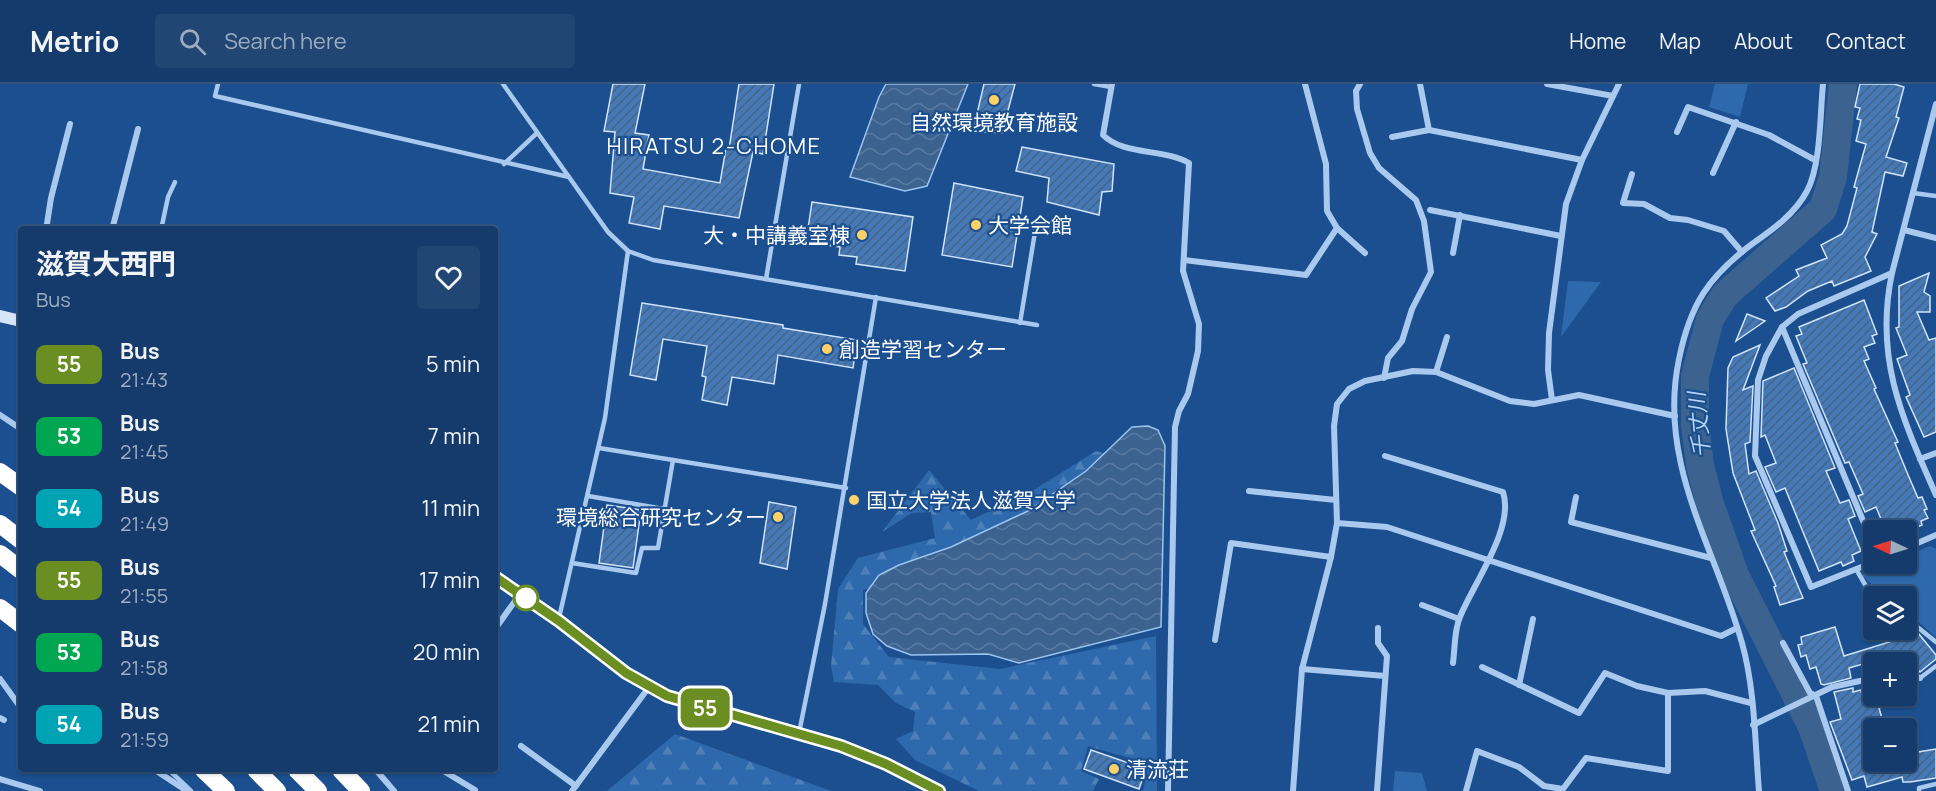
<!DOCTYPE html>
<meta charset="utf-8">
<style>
body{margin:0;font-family:Manrope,"Noto Sans JP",sans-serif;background:#214673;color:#f1f3f6;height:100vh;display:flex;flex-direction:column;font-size:22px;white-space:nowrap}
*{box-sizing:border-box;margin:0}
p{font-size:20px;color:#9dadc1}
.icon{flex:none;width:33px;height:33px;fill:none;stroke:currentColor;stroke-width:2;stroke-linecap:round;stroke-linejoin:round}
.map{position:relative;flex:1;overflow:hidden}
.side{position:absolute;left:18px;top:142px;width:480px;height:546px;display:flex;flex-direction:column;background:#143b6b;border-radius:6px;box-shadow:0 2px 4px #0004,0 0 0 2px #33557e}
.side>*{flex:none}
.badge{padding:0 12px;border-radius:9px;font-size:21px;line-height:39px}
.needle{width:39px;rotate:274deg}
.buttons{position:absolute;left:1863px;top:436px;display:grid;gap:12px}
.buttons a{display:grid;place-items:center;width:54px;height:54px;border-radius:6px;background:#143b6b;box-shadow:0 2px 4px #0004,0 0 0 2px #33557e;font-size:30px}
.map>.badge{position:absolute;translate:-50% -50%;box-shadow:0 0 0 3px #fff}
.round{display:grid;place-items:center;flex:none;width:63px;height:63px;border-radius:6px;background:#214673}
.summary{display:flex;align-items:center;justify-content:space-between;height:102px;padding:0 18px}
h1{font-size:28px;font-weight:700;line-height:45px}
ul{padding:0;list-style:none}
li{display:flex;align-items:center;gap:18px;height:72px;padding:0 18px}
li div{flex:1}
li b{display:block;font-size:22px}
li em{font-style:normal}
li .badge{min-width:66px;font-weight:700;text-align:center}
header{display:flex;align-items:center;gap:36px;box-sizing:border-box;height:84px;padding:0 30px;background:#143b6b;border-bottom:2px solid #33557e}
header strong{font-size:28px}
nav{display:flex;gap:33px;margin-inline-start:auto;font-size:21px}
.search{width:420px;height:54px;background:#214673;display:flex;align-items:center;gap:15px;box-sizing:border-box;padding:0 21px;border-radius:6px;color:#9dadc1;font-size:22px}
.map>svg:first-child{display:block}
</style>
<header>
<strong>Metrio</strong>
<div class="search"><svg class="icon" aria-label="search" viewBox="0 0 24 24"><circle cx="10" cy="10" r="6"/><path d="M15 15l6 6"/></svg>Search here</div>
<nav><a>Home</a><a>Map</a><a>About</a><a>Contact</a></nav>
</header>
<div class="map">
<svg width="1936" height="707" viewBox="0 0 1936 707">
<defs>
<pattern id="forest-firs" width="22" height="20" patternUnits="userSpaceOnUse" patternTransform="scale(1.5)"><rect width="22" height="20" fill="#2e69ad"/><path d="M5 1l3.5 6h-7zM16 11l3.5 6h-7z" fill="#4d80b9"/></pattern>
<pattern id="water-waves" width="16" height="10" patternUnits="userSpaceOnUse" patternTransform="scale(1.5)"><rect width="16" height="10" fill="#3c6290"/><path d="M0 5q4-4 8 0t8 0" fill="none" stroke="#597aa1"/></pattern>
<pattern id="building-hatch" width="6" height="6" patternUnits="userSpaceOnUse" patternTransform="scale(1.5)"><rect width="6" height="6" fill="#4478b7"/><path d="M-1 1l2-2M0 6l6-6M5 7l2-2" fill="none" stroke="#486282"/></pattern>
</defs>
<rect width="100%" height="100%" fill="#1b4f8f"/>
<g fill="url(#forest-firs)">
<path d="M1096 367 1114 372 1041 432 919 492 863 506V540L889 573 1000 585 1156 552 1157 707H1143L1149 680 1088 662 1081 687 1099 695 1093 707H979L915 676 896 655 913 647 915 628 896 619 878 601 834 598 831 582 838 505 858 474 935 454 931 428 912 429 882 448 929 386 971 436 1032 407Z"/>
<path d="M675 650 831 707H607Z"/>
</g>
<g fill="#2e69ad">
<path d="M1715 0H1748L1740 33 1709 23Z"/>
<path d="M1568 197 1601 198 1561 253Z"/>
<path d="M1930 462 1936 465V553L1907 528 1906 513H1887L1861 491 1887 480H1906L1907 472Z"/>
<path d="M1395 687 1422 689 1427 707H1393Z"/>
</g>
<g fill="url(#water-waves)" stroke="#9cc4f0" stroke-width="1.5">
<path d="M886 0H968L927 102 905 107 850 93 879 13Z"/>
<path d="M1148 342 1158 346 1165 362 1161 543 1019 579 988 570 911 571 887 562 873 550 866 529V509L879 491 899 481 951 463 1028 427 1086 387 1132 343Z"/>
</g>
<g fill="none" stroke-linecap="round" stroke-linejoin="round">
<path stroke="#3c6290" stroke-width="28" d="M1834 707 1812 643 1735 491 1710 420 1700 381 1695 341V292L1710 235 1725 211 1823 125 1833 93 1843 0"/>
</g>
<g fill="url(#building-hatch)" stroke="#cfe3fa" stroke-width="1.5">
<path d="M613 0H645L635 49 649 51 643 85 720 99 726 64 729 65 739 0H774L763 70 753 68 739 134 664 122 660 145 629 139 634 113 610 109 615 48 604 47Z"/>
<path d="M984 0H1015L1002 49 973 47Z"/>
<path d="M1860 0H1894L1904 3 1896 33 1899 34 1886 73 1907 79 1903 92 1885 88 1872 148 1877 150 1865 173 1871 187 1834 202 1832 197 1808 207 1786 223 1775 227 1766 214 1799 192 1796 186 1827 174 1821 161 1842 150 1847 142 1857 104 1854 103 1866 60 1856 57 1861 36 1857 35 1860 24 1855 23Z"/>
<path d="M1022 63 1114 80 1112 107 1102 108 1099 131 1047 118 1049 94 1016 87Z"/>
<path d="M954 99 1023 113 1012 183 942 171Z"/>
<path d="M812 118 913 133 905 187 856 180 857 173 839 171 840 163 806 158Z"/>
<path d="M1929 189 1924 208 1930 212V228H1917L1929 256 1936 254V348L1924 353 1906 313 1910 311 1897 275 1907 271 1896 244 1899 243V202Z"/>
<path d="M1864 216 1877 250 1872 252 1875 259 1864 263 1869 275 1864 277 1876 304 1874 305 1898 358 1895 359 1906 386 1918 414 1922 413 1927 425 1924 426 1928 434 1921 437 1922 441 1908 447H1886L1876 423 1865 428 1858 412 1863 410 1849 378 1845 379 1803 280 1807 279 1796 252 1802 250 1799 243Z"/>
<path d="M642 219 783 241V244L857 256 853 284 778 271 774 300 732 293 727 321 702 316 706 293 702 292 707 262 663 255 656 296 630 291Z"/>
<path d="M1747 230 1765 237 1736 257Z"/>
<path d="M1760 261 1743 306 1753 302 1750 358 1745 360 1749 390 1756 387 1778 439 1787 467 1784 468 1803 514 1780 521 1774 503 1776 502 1751 447 1755 446 1733 389 1726 345 1728 284 1733 273Z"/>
<path d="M1794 284 1835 384 1826 387 1840 419 1849 416 1855 432 1848 435 1861 467 1852 471 1854 477 1843 482 1841 478 1819 487 1785 404 1776 408 1765 383 1776 379 1765 351 1761 353 1763 297Z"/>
<path d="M769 418 796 423 787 485 760 479Z"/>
<path d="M607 421 641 426 633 484 599 479Z"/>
<path d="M1835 543 1844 572 1896 556 1887 546H1910L1918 549 1936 571V575L1920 588 1903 570 1890 572 1849 584 1851 594 1824 601 1821 600 1816 583 1810 585 1806 571 1801 573 1798 561 1802 560 1801 553Z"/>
<path d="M1853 604V608L1861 606 1862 612H1907L1908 615 1879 624 1885 645H1874V678H1906V670L1936 665V694L1910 698H1903L1902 693 1867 703 1864 692 1852 696 1830 638 1841 635 1834 608Z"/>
<path d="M1091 666 1146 685 1139 705 1084 685Z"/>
</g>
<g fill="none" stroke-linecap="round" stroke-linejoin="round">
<g stroke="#a9c9ee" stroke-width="4.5">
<path d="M218 0 215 12 569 93"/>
<path d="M503 0 608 148 628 167 653 176 1037 241"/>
<path d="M1094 0 1111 3"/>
<path d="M504 80 537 49"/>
<path d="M1913 109 1936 112"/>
<path d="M161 146 168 113 175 98"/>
<path d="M766 195 799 0"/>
<path d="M1020 239 1037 136"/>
<path d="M599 364 846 404"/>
<path d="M588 412 664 425"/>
<path d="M572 479 636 489 642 464H658L673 376"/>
<path d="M1856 485 1867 504 1878 513"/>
<path d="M559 534 605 334 628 167"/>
<path d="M1906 534 1936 558"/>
<path d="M1920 594 1936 582"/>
<path d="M799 649 825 520 876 213"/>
<path d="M169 686 191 707"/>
<path d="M1919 707V704L1936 700"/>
</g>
<g stroke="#a9c9ee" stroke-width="6">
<path d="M1112 0 1103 51C1124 72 1163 64 1189 79L1183 187 1199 240 1198 267 1188 310 1179 327 1175 343 1168 707"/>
<path d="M1305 0 1326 80 1327 127 1337 144 1365 169"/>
<path d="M1360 0 1356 7 1357 25 1370 69 1379 84 1416 116 1424 137 1431 188 1412 225 1402 257 1388 274 1384 294"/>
<path d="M1420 0 1429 46 1582 76"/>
<path d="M1547 0 1613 12"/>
<path d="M1936 20 1892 189C1874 274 1902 334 1936 411"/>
<path d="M1677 48 1688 23 1769 51 1815 76"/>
<path d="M1392 53 1429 46"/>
<path d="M1713 89 1736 38"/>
<path d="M1632 90 1623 119 1644 120 1670 134 1688 136 1724 147 1742 168"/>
<path d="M1430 126 1561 152"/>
<path d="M46 146 51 114 70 40"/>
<path d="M112 146 138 45"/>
<path d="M1904 146 1936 154"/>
<path d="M1453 169 1460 131"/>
<path d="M1184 176 1306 191 1337 144"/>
<path d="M1782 243 1874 463"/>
<path d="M1436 288 1447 253"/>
<path d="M1552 316 1548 286 1549 249 1566 120 1582 76 1619 0"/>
<path d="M0 331 21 345"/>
<path d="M1385 372 1503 408C1515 444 1473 500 1460 533 1454 546 1455 565 1453 579"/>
<path d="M1920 375 1936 369"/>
<path d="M1249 407 1336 416"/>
<path d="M1576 413 1571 438 1711 474"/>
<path d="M1337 439 1387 443 1721 552 1737 544"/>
<path d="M1906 464 1936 451"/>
<path d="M1874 478 1811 503 1755 372 1758 296 1766 272 1782 243 1798 230 1892 189"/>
<path d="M1422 521 1459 535"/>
<path d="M495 545 520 510"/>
<path d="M1215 556 1231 459 1331 473"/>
<path d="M1783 559 1810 609 1816 612 1848 707"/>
<path d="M1482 583 1579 629 1605 589 1637 602 1668 609 1705 607 1751 619"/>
<path d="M1302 585 1385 592"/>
<path d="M1906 588 1920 594"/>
<path d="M0 595 21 624"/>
<path d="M1519 601 1533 535"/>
<path d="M0 634 4 636"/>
<path d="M1753 641 1832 603 1874 594"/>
<path d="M521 662 576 702"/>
<path d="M155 686 187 707"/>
<path d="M376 686 394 707"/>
<path d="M442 686 475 706"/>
<path d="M0 695 40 707"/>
<path d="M572 707 649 603"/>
<path d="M1293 707 1302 585 1331 473 1337 439 1334 342 1337 320 1349 305 1365 297 1413 287 1436 288 1510 317 1534 320 1579 311 1675 332"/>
<path d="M1377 707 1387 572 1378 559V544"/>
<path d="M1466 707 1477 667 1519 683 1544 702 1563 705 1586 674 1668 687V609"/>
<path d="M1759 707C1755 659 1755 605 1742 559 1715 463 1657 379 1679 275 1690 221 1708 193 1752 160 1772 146 1795 130 1807 107 1821 81 1820 30 1823 0"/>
</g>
<g stroke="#d6e6fa" stroke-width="12">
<path d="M0 232 21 237"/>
<path d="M495 493 559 537 626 589 667 612 841 662 886 680 939 707"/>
</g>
<g stroke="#fff" stroke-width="18">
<path d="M0 388 21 403"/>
<path d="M0 440 21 456"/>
<path d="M0 470 21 486"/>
<path d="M0 524 21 540"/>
<path d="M204 686 226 707"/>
<path d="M256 686 277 707"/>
<path d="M297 686 318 707"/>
<path d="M341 686 361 707"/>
</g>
</g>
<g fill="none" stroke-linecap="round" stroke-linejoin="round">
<g stroke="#fff" stroke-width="14">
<path id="line" d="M495 493 559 537 626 589 667 612 841 662 886 680 939 707"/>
</g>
<use href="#line" stroke="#6b8e23" stroke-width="9"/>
</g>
<g fill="#ffd166" stroke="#1b4f8f" stroke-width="2">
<circle cx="994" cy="16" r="6"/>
<circle cx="976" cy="141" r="6"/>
<circle cx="862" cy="151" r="6"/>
<circle cx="827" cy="265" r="6"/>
<circle cx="854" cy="416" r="6"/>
<circle cx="778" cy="433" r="6"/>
<circle cx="1114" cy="685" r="6"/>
</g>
<circle fill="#fff" stroke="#6b8e23" stroke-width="3" cx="526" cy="514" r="12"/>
<g text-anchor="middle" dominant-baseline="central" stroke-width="4.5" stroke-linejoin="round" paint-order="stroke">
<g font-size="21" fill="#fff" stroke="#1b4f8f" text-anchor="start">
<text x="994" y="38" text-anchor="middle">自然環境教育施設</text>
<text x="988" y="141">大学会館</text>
<text x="850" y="151" text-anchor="end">大・中講義室棟</text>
<text x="839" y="265">創造学習センター</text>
<text x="866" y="416">国立大学法人滋賀大学</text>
<text x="766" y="433" text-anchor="end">環境総合研究センター</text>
<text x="1126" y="685">清流荘</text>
</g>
<g font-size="22" letter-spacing="1.5" fill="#fff" stroke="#1b4f8f">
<text x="714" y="62">HIRATSU 2-CHOME</text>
</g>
<g font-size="22" font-style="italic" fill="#b5d3f5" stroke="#1b4f8f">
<text transform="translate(1699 341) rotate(-95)">千丈川</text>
</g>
</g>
</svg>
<div class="buttons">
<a><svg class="needle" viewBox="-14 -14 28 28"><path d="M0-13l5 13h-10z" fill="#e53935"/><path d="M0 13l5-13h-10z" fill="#9dadc1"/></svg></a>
<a><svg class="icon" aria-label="layers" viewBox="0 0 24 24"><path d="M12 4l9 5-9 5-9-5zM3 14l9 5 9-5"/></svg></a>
<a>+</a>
<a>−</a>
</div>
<b class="badge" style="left:705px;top:624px;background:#6b8e23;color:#fff">55</b>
<section class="side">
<div class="summary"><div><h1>滋賀大西門</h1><p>Bus</p></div><a class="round"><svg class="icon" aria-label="heart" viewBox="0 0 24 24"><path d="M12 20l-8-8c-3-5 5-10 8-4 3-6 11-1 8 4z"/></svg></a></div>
<ul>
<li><span class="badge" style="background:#6b8e23;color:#fff">55</span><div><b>Bus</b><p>21:43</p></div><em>5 min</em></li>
<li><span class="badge" style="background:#00a651;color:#fff">53</span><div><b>Bus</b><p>21:45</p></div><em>7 min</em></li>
<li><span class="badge" style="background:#00a3b4;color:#fff">54</span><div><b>Bus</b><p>21:49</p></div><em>11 min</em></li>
<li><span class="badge" style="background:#6b8e23;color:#fff">55</span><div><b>Bus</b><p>21:55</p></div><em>17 min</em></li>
<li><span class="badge" style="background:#00a651;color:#fff">53</span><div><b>Bus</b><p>21:58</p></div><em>20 min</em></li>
<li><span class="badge" style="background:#00a3b4;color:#fff">54</span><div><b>Bus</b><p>21:59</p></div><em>21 min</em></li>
</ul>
</section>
</div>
